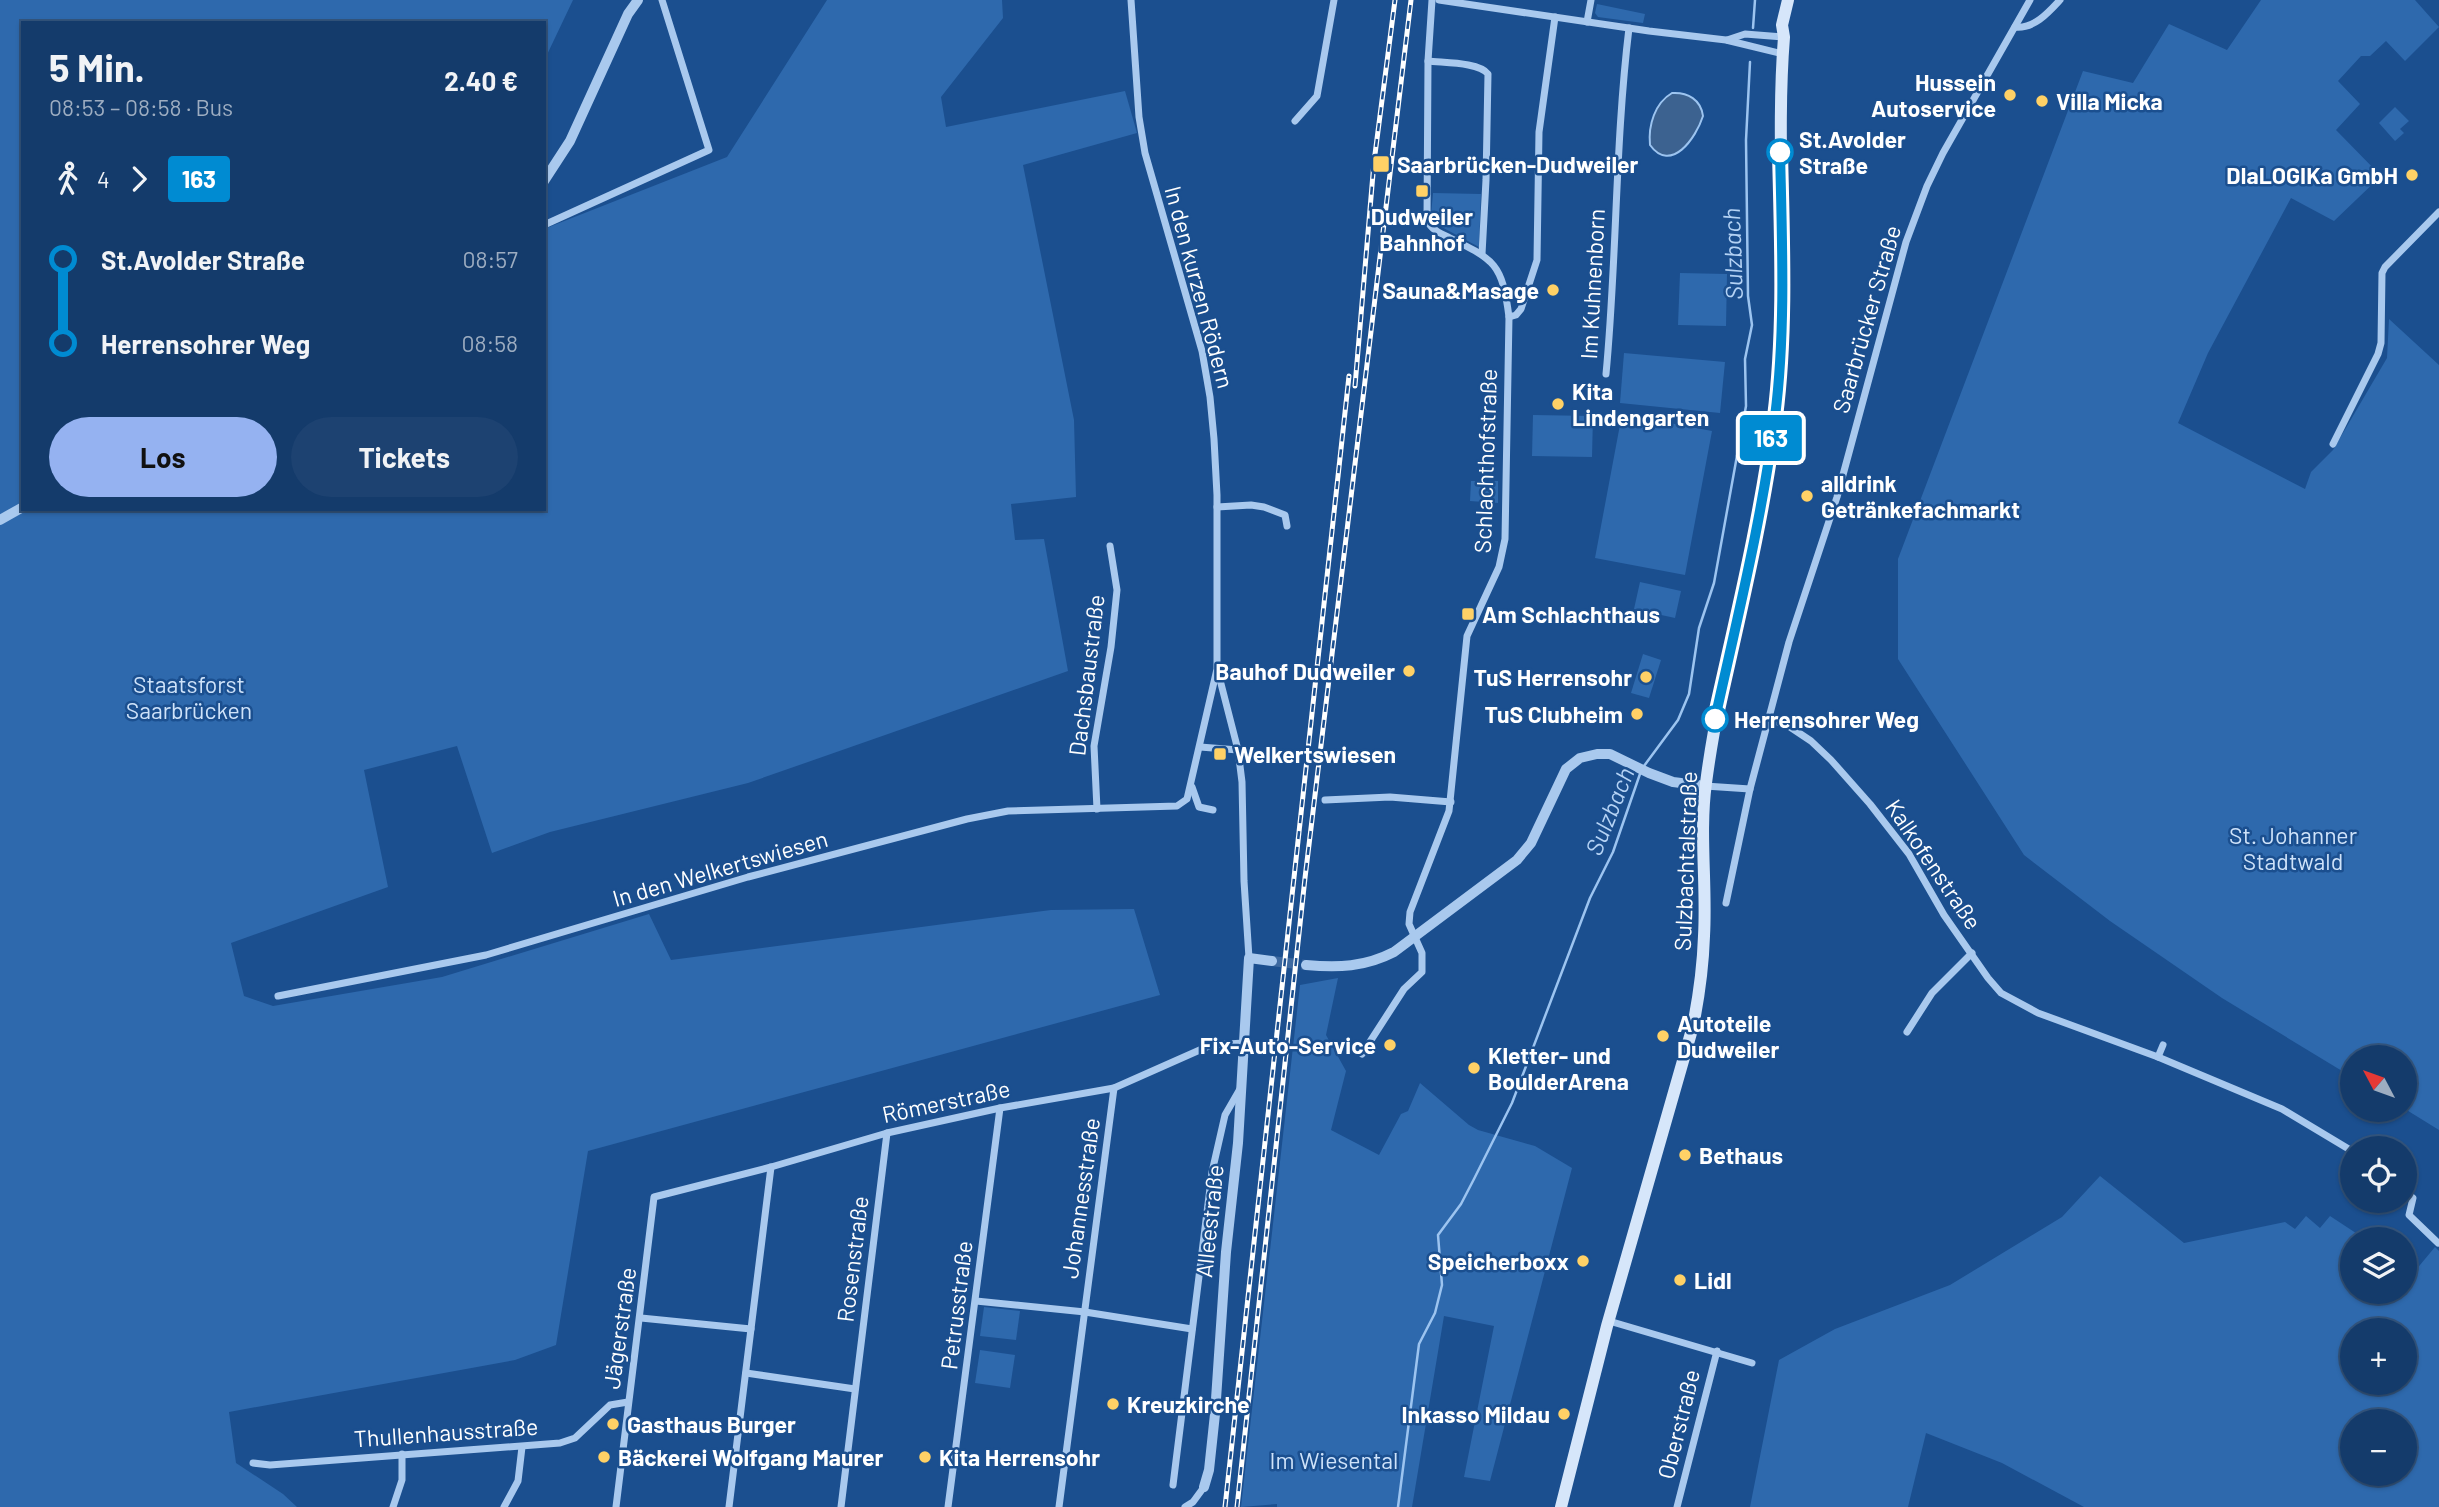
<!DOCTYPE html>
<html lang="de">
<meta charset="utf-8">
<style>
body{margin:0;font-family:Barlow,sans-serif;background:#1d4271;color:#f1f3f6;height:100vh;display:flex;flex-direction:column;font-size:26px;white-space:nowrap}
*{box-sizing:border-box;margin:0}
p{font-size:23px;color:#9dadc1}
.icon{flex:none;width:38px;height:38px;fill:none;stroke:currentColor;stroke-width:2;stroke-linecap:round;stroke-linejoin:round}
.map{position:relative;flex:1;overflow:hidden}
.details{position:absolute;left:21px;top:21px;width:525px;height:490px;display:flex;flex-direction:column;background:#143b6b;border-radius:0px;box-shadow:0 2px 5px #0004,0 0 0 2px #33557e}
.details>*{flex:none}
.badge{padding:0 14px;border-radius:5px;font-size:24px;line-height:46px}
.needle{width:46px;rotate:311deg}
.tools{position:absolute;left:2340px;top:1045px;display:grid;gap:14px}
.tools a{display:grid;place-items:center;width:77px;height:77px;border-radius:50%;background:#143b6b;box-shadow:0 2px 5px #0004,0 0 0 2px #33557e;font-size:35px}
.map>.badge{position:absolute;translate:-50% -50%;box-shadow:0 0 0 4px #fff}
.legs{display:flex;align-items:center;gap:10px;height:77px;padding:0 28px;font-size:23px}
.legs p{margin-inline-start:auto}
.summary{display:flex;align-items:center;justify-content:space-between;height:119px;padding:0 28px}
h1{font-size:38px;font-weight:700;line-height:52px}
.cta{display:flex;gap:14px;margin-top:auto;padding:14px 28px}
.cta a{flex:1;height:80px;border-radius:42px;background:#95b2f1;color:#111;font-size:28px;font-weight:700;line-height:80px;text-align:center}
.cta a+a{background:#1d4271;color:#f1f3f6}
ul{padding:0 28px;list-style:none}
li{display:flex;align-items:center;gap:24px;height:84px;font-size:26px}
li i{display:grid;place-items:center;width:10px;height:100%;margin:0 9px;background:currentColor}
li i::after{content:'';width:18px;height:18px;margin:-9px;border:5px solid;border-radius:50%;background:#143b6b}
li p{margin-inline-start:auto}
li:first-child i{background:linear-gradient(#0000 50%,currentColor 0)}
li:last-child i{background:linear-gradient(currentColor 50%,#0000 0)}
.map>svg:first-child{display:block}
</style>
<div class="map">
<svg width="2439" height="1507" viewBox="0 0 2439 1507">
<rect width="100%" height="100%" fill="#1b4f8f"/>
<g fill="#2e69ad" fill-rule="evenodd">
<path d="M0 0H573L544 61V23H23V509H544V229L727 157 827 0H1002L1003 18 941 97 946 127 1125 91 1137 133 1023 165 1074 420 1076 497 1011 504 1015 540 1044 539 1068 671 748 783 550 832 492 853 457 746 364 770 388 887 231 943 244 996 273 1006 442 977 649 914 671 960 1051 910 1134 909 1160 995 588 1151 556 1345 515 1360 229 1412 236 1463 283 1494 297 1507H0Z"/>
<path d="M2261 0H2415L2439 27 2405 61 2386 41 2370 56H2361L2338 81 2360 104 2336 130 2381 176 2334 221 2291 198 2208 353 2178 423 2305 489 2311 472 2333 450 2387 358 2389 319 2439 365V1130L2405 1109 2404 1057H2352V1077L2222 998 2110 921 2024 855 1898 659V559L2083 71 2133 83 2169 24 2227 50Z"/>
<path d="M1597 4 1645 14 1643 23 1598 17 1595 13Z"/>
<path d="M2395 107 2409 121 2400 129 2404 133 2395 141 2379 123Z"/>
<path d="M1433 193 1481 194 1479 247 1436 224 1431 215Z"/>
<path d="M1680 273 1727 274 1726 326 1678 325Z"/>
<path d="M1624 353 1725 362 1720 413 1620 403Z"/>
<path d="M1622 414 1712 431 1685 575 1595 558Z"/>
<path d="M1533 415 1593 416 1592 457 1532 456Z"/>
<path d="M1471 481H1498V503L1470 501Z"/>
<path d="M1640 582 1681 591 1675 618 1634 609Z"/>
<path d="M1643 654 1661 660 1649 698 1631 693Z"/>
<path d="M1338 978 1326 1035 1346 1071 1331 1130 1379 1155 1401 1114 1408 1111 1420 1083 1469 1125 1478 1130 1535 1146 1572 1168 1490 1481 1464 1477 1494 1326 1444 1316 1412 1507H1277V1504L1241 1507 1300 985Z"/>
<path d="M2100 1176 2184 1243 2285 1222 2295 1229 2306 1216 2320 1228 2330 1216 2365 1239H2352V1292H2404L2405 1283 2435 1247 2439 1251V1507H2084L2002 1463 1926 1433 1908 1507H1750L1779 1360 1835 1329 1950 1285 2062 1217ZM2404 1330V1382H2352V1330ZM2404 1421V1474H2352V1421Z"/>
<path d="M984 1307 1020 1311 1016 1340 980 1336Z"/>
<path d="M980 1350 1015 1355 1010 1388 975 1383Z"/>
</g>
<path fill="#3c6290" stroke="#9cc4f0" stroke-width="2" d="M1672 93C1688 92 1701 100 1703 116 1696 138 1671 174 1650 145 1648 125 1655 103 1672 93Z"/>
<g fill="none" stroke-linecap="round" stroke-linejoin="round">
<g stroke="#9cc4f0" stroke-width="2.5">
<path d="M1753 28 1755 0"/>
<path d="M1644 766 1678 720 1689 694 1699 628 1714 583 1746 406 1745 359 1752 325 1748 296 1746 140 1750 62"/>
<path d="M1398 1507 1419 1344 1435 1313 1442 1285 1438 1235 1461 1204 1474 1179 1512 1103 1590 898 1613 852 1641 771"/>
</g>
<path stroke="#3d69a0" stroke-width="10" stroke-dasharray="10 5" stroke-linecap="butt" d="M1272 961 1306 965"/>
<g stroke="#a9c9ee" stroke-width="7">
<path d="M1439 0 1649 31 1726 40 1783 54"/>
<path d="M1587 22 1591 0"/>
<path d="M2015 27C2034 29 2048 13 2060 0"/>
<path d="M1727 40 1745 34 1784 37"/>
<path d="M1428 61C1443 63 1479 62 1488 74L1486 180 1482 254"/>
<path d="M1295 121 1317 96 1334 0"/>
<path d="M544 225 709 150 662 0"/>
<path d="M1509 317 1516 315 1521 309 1537 260 1539 132 1555 17"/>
<path d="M1606 374C1617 259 1615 143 1629 28"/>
<path d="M2333 444 2378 354 2381 343 2382 273 2385 267 2439 212"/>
<path d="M1217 507 1251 505 1264 507 1285 515 1287 526"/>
<path d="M1218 672 1238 750 1242 782 1244 881 1249 958"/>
<path d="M1768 719 1787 725 1811 741 1831 760 1870 804 1909 854 1944 915 1988 978 2001 993 2038 1013 2158 1057 2282 1109 2352 1151"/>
<path d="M1200 747 1238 750"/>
<path d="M1705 786 1750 789"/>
<path d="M1192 787 1199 807 1213 810"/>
<path d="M1325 800 1390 797 1451 802"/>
<path d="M1097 809 1094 746 1111 647 1117 590 1110 546"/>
<path d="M1726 903 1750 789 1789 642 1837 497 1906 242 1927 186 1943 153 2030 0"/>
<path d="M278 996 486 955 748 877 967 819 1008 811 1177 806 1187 799 1217 669V495L1214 439 1210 397 1202 351 1145 153 1139 117 1131 0"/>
<path d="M1907 1032 1932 993 1972 953"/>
<path d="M1362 1054 1404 989 1422 972V953L1409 924 1410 912 1449 811 1467 636 1499 567 1505 539 1509 317C1502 263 1495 260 1448 237 1439 233 1431 229 1427 220L1428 61 1432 0"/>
<path d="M2158 1057 2163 1045"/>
<path d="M2404 1191 2413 1198 2409 1215 2438 1243"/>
<path d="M976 1301 1085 1312 1192 1329"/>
<path d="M641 1318 751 1329"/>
<path d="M1609 1321 1752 1363"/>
<path d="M746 1373 855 1389"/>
<path d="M253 1463 270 1465 560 1443 575 1438 610 1405 628 1402"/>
<path d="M1173 1485 1212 1172 1225 1115 1240 1089"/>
<path d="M393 1507 402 1480V1454"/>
<path d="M504 1507 518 1481 522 1447"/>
<path d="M616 1507 654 1197 771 1167 887 1133 1000 1108 1114 1088 1211 1045 1244 1043"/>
<path d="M729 1507 771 1167"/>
<path d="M841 1507 887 1133"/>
<path d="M948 1507 1000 1108"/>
<path d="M1059 1507 1114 1088"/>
<path d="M1185 1507 1193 1502 1204 1487"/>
<path d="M1677 1507 1717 1351"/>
</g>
<g stroke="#a9c9ee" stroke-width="10">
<path d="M544 181 570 141 628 14 638 0"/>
<path d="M0 520 23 507"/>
<path d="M1306 965C1338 968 1365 967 1394 952L1517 860 1531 843 1566 769 1580 758 1597 754H1610L1649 773 1673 782 1705 786"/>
<path d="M1204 1487 1209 1470 1215 1414 1226 1252 1238 1143 1249 958 1272 961"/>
</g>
<path stroke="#d6e6fa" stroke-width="12" d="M1561 1507 1607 1326 1693 1026C1699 996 1703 966 1704 936 1707 885 1699 834 1706 783 1722 659 1763 538 1775 413 1779 376 1782 339 1782 302 1784 213 1777 125 1784 37L1782 25 1788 0"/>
<g stroke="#fff" stroke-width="5">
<g id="rail">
<path d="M1355 386 1374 162 1395 0"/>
<path d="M1225 1507 1349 376"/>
<path d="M1237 1507 1305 878 1411 0"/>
</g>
</g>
<use href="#rail" stroke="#1b4f8f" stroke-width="2.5" stroke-dasharray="8" stroke-linecap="butt"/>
</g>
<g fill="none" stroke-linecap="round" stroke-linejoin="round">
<g stroke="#fff" stroke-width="16">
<path id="line-1" d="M1715 719C1737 619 1762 519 1775 417 1786 330 1782 240 1780 152"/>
</g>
<use href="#line-1" stroke="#008bd2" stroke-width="10"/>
</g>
<g fill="#ffd166" stroke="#1b4f8f" stroke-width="2.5">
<circle cx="2010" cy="95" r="7"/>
<circle cx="2042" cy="101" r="7"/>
<rect x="1372" y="155" width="18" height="18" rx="3.5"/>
<circle cx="2412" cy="175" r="7"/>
<rect x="1415" y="184" width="14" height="14" rx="3.5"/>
<circle cx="1553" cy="290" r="7"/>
<circle cx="1558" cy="404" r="7"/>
<circle cx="1807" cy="496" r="7"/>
<rect x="1461" y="607" width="14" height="14" rx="3.5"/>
<circle cx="1409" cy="671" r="7"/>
<circle cx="1646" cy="677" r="7"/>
<circle cx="1637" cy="714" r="7"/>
<rect x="1213" y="747" width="14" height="14" rx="3.5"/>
<circle cx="1663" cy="1036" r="7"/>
<circle cx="1390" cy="1045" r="7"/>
<circle cx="1474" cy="1068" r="7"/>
<circle cx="1685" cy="1155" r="7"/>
<circle cx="1583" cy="1261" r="7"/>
<circle cx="1680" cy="1280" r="7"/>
<circle cx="1113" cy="1404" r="7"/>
<circle cx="1564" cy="1414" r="7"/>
<circle cx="613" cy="1424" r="7"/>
<circle cx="604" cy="1457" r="7"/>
<circle cx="925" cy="1457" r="7"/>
</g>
<g fill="#fff" stroke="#008bd2" stroke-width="3.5">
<circle cx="1780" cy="152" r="12"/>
<circle cx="1715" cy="719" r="12"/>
</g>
<g text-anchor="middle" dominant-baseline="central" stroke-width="5" stroke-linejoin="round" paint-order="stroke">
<g font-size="23" font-weight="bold" fill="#fff" stroke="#1b4f8f" text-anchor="start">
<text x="1996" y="82" text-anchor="end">Hussein<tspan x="1996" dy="26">Autoservice</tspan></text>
<text x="2056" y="101">Villa Micka</text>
<text x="1397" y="164">Saarbrücken-Dudweiler</text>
<text x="2398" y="175" text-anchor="end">DIaLOGIKa GmbH</text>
<text x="1422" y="216" text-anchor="middle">Dudweiler<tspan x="1422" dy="26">Bahnhof</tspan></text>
<text x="1539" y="290" text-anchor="end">Sauna&amp;Masage</text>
<text x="1572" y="391">Kita<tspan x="1572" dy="26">Lindengarten</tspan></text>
<text x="1821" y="483">alldrink<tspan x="1821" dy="26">Getränkefachmarkt</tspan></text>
<text x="1482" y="614">Am Schlachthaus</text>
<text x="1395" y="671" text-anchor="end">Bauhof Dudweiler</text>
<text x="1632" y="677" text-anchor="end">TuS Herrensohr</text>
<text x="1623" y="714" text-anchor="end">TuS Clubheim</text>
<text x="1234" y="754">Welkertswiesen</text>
<text x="1677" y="1023">Autoteile<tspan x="1677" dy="26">Dudweiler</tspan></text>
<text x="1376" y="1045" text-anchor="end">Fix-Auto-Service</text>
<text x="1488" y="1055">Kletter- und<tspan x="1488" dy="26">BoulderArena</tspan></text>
<text x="1699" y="1155">Bethaus</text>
<text x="1569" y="1261" text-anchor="end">Speicherboxx</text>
<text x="1694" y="1280">Lidl</text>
<text x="1127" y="1404">Kreuzkirche</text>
<text x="1550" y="1414" text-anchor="end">Inkasso Mildau</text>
<text x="627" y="1424">Gasthaus Burger</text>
<text x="618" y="1457">Bäckerei Wolfgang Maurer</text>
<text x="939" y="1457">Kita Herrensohr</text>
</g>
<g font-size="23" font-weight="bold" fill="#fff" stroke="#1b4f8f" text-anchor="start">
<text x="1799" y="139">St.Avolder<tspan x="1799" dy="26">Straße</tspan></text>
<text x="1734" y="719">Herrensohrer Weg</text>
</g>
<g font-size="23" fill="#fff" stroke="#1b4f8f">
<text transform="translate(1592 284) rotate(-87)">Im Kuhnenborn</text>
<text transform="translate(1200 287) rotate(75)">In den kurzen Rödern</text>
<text transform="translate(1866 319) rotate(-74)">Saarbrücker Straße</text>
<text transform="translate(1485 461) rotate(-88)">Schlachthofstraße</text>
<text transform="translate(1086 675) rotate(-83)">Dachsbaustraße</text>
<text transform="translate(1685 861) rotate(-88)">Sulzbachtalstraße</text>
<text transform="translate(1934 864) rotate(56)">Kalkofenstraße</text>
<text transform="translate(720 868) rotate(-16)">In den Welkertswiesen</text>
<text transform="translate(946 1101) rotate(-12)">Römerstraße</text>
<text transform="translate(1080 1198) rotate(-82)">Johannesstraße</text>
<text transform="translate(1209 1221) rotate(-84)">Alleestraße</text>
<text transform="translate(852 1259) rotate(-83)">Rosenstraße</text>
<text transform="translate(956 1305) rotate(-83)">Petrusstraße</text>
<text transform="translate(619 1328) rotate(-82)">Jägerstraße</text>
<text transform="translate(1678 1424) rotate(-76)">Oberstraße</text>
<text transform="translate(446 1432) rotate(-4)">Thullenhausstraße</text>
</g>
<g font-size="23" fill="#cfe3fa" stroke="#1b4f8f">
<text x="189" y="684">Staatsforst<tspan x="189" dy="26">Saarbrücken</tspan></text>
<text x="2293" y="835">St. Johanner<tspan x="2293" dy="26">Stadtwald</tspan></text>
<text x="1334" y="1460">Im Wiesental</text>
</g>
<g font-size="24" font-style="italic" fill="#b5d3f5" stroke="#1b4f8f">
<text transform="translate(1732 254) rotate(-92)">Sulzbach</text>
<text transform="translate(1609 811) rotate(-68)">Sulzbach</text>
</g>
</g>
</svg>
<div class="tools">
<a><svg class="needle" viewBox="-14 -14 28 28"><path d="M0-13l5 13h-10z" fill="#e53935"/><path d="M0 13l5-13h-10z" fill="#9dadc1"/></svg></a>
<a><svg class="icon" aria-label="locate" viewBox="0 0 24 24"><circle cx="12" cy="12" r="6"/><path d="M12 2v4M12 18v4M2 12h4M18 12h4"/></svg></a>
<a><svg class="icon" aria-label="layers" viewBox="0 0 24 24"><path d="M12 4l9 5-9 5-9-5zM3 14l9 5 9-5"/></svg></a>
<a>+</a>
<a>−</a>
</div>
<b class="badge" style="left:1771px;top:438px;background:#008bd2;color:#fff">163</b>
<section class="details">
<div class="summary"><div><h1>5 Min.</h1><p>08:53 – 08:58 · Bus</p></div><b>2.40 €</b></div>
<div class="legs"><svg class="icon" aria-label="walk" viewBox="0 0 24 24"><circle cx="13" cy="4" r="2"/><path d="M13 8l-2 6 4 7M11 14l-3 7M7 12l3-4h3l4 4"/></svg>4<svg class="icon" aria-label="forward" viewBox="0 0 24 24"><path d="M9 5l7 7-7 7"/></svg><b class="badge" style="background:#008bd2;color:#fff">163</b></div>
<ul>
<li><i style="color:#008bd2"></i><b>St.Avolder Straße</b><p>08:57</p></li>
<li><i style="color:#008bd2"></i><b>Herrensohrer Weg</b><p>08:58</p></li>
</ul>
<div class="cta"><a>Los</a><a>Tickets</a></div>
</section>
</div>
